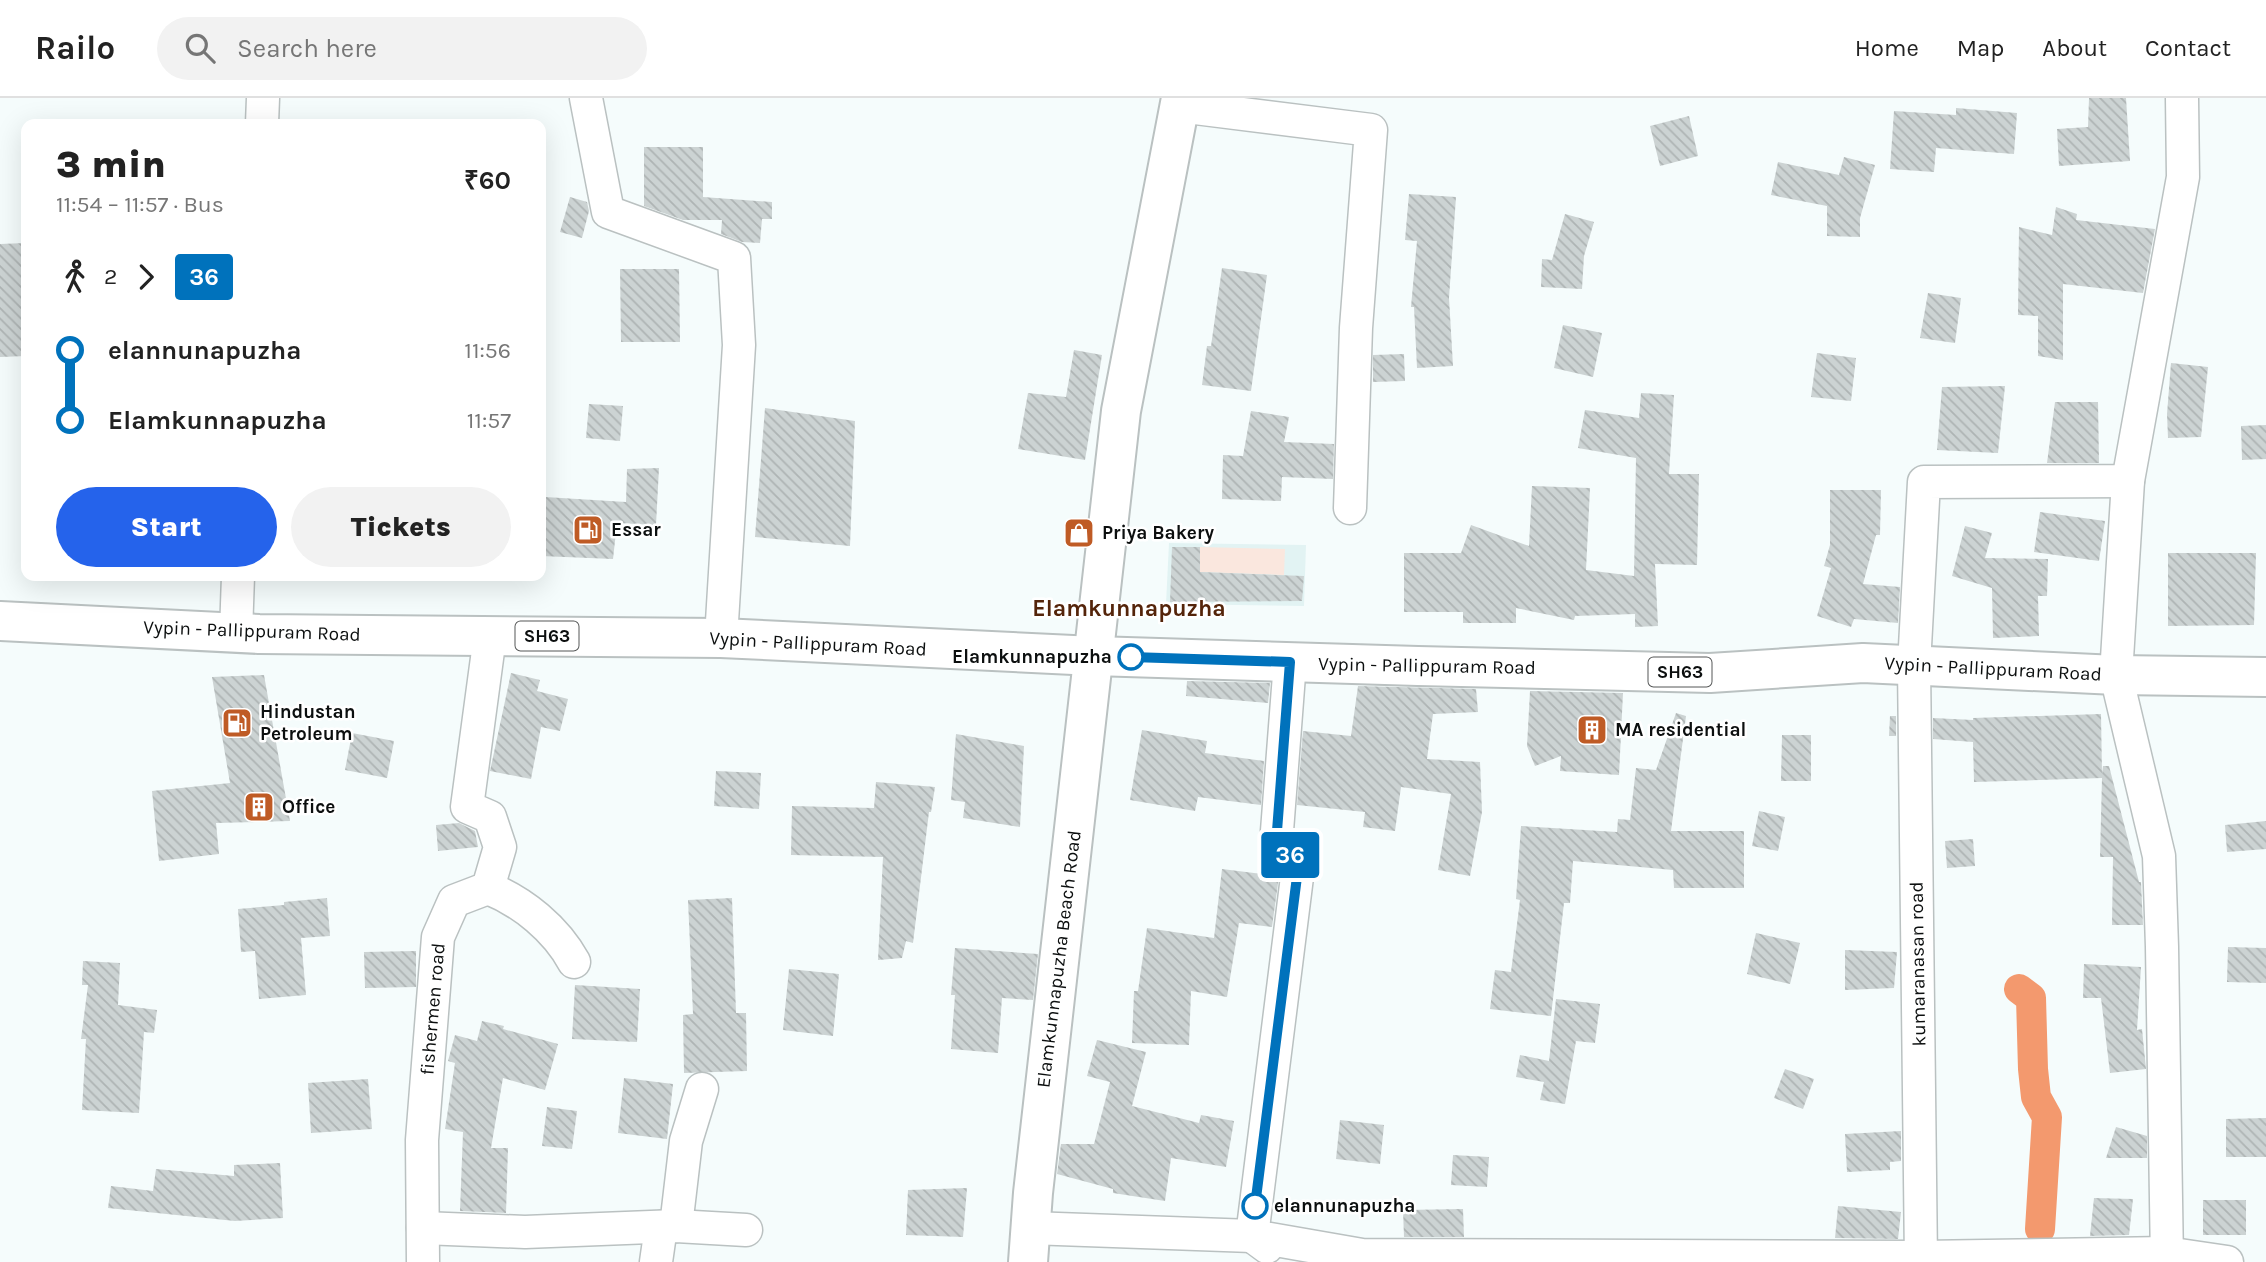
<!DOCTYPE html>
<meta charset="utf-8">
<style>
body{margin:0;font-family:Karla,sans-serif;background:#f2f2f2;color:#222;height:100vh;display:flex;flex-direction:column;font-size:26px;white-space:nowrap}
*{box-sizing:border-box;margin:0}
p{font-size:23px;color:#767676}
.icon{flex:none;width:38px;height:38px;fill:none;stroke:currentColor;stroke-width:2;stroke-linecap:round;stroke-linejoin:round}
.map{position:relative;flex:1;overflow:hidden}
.drawer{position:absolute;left:21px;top:21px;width:525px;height:462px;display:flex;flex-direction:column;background:#fff;border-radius:14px;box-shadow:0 7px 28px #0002}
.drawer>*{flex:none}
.badge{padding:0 14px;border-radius:5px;font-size:24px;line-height:46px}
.map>.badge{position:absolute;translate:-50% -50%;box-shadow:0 0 0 4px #fff}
.legs{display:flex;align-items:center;gap:10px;height:77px;padding:0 35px;font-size:23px}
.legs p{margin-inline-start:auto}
.head{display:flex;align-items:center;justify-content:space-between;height:119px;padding:0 35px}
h1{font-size:38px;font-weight:800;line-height:52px}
.primary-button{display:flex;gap:14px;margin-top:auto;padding:14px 35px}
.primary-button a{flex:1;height:80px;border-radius:42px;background:#2563eb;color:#fff;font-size:28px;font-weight:800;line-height:80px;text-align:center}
.primary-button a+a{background:#f2f2f2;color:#222}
ul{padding:0 35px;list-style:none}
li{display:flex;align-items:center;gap:24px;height:70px;font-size:26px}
li i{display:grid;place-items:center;width:10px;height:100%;margin:0 9px;background:currentColor}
li i::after{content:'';width:18px;height:18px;margin:-9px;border:5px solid;border-radius:50%;background:#fff}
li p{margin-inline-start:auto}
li:first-child i{background:linear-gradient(#0000 50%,currentColor 0)}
li:last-child i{background:linear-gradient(currentColor 50%,#0000 0)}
header{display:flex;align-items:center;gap:42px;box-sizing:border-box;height:98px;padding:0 35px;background:#fff;border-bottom:2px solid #e0e0e0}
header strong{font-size:33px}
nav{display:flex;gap:38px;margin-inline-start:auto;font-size:24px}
.search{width:490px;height:63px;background:#f2f2f2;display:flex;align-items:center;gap:18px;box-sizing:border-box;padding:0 24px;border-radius:38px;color:#767676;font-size:26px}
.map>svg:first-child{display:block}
</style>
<header>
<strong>Railo</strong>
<div class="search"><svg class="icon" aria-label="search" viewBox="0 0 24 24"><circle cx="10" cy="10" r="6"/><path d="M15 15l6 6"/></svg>Search here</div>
<nav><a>Home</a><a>Map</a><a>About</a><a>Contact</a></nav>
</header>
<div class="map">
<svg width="2266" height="1164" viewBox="0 0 2266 1164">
<defs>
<pattern id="building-back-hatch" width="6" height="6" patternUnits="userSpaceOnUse" patternTransform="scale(1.75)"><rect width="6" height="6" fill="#ccd3d3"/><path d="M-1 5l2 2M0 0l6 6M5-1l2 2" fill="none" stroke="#aeb4b4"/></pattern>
</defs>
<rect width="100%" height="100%" fill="#f5fcfc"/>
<path fill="#e2f3f3" d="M1169 445 1306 447 1304 508 1166 506Z"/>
<path fill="#fae7de" d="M1200 449 1285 451 1284 477 1200 474Z"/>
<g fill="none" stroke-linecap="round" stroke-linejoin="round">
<path stroke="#f3996e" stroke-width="30" d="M2019 891 2031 900 2033 971 2036 999 2047 1019 2040 1131"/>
</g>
<g fill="url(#building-back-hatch)">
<path d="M2089 0H2126L2130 63 2059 68 2057 31 2088 29Z"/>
<path d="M1956 10 2017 15 2014 56 1936 50 1934 74 1890 71 1894 13 1956 17Z"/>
<path d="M1689 18 1698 58 1660 68 1650 28Z"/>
<path d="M644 49H703V99L772 104V121H762L760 145 742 144 721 136 722 122H683L644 108Z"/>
<path d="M1844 59 1875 67 1860 120V139L1827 138V108L1771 97 1778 64 1839 77Z"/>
<path d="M1409 96 1456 99 1449 200 1453 268 1417 270 1414 209H1411L1417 143 1405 142Z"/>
<path d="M570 99 587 104 589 113 582 140 560 134Z"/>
<path d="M2056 109 2077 116 2076 122 2155 131 2143 195 2063 186V262L2038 258V218L2018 217 2019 129 2052 137Z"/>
<path d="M1565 116 1594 124 1584 158 1582 191 1541 189 1542 161 1552 162Z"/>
<path d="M26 145V258L0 259V146Z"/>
<path d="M1222 170 1267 177 1251 293 1202 287 1207 248H1211Z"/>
<path d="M620 171H679L680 244H621Z"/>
<path d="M1928 195 1961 200 1955 245 1920 240Z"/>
<path d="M1563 227 1602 235 1593 279 1554 270Z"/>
<path d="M1074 252 1102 257 1085 362 1018 351 1028 295 1066 299Z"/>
<path d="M1817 255 1856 260 1851 303 1811 299Z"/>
<path d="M1404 256 1405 283 1373 284V257Z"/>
<path d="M2171 265 2208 269 2201 339 2168 340 2167 316Z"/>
<path d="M2005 288 1998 355 1937 352 1942 289Z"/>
<path d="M1641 295 1674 297 1669 376H1699L1697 467 1655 466 1658 528 1635 529V516L1575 518 1574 522 1516 510V525H1463V514H1404V455H1461L1471 427 1529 448 1532 388 1590 390 1586 472 1634 478 1636 360 1578 350 1585 312 1639 320Z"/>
<path d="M2055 304H2098L2099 365H2047Z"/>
<path d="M589 306 623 308 620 343 586 340Z"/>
<path d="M765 310 855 323 850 448 755 439Z"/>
<path d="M1251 313 1289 319 1284 344 1334 346 1333 381 1282 379 1281 403 1222 401 1223 357 1243 358Z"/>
<path d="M2266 327V361L2242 362 2241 328Z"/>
<path d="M659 370 656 427 617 425 613 461 541 458 545 399 626 404 627 371Z"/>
<path d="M1830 392H1881L1880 437H1876L1863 486 1900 489 1898 525 1854 521 1851 529 1817 518 1831 470 1824 468 1830 447Z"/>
<path d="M2040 414 2105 423 2099 463 2034 454Z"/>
<path d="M1965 428 1992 435 1985 460 2048 461 2047 498H2038L2039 538 1993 540 1992 490 1952 478Z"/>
<path d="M1172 449H1200V474L1304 478 1302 503 1170 504Z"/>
<path d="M2168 455H2256L2254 527 2168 528Z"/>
<path d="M511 575 540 582 537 593 568 601 560 633 541 629 531 681 490 673Z"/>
<path d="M264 577 290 723 216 725 219 756 159 763 152 693 230 685 212 579Z"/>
<path d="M1187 583 1270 585 1268 605 1186 598Z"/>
<path d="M1358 588 1476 591 1478 614 1433 616 1427 661 1480 664 1482 714 1470 778 1438 772 1451 696 1401 689 1395 733 1363 729 1365 714 1297 707 1303 633 1351 638Z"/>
<path d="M1530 593 1623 595 1619 677 1560 673 1561 658 1535 668 1527 648Z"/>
<path d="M1676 615 1686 618 1671 733H1744V790H1674L1673 772 1573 763 1570 805H1564L1551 918 1490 911 1495 872 1511 874 1520 802 1516 801 1521 728 1617 734 1618 721 1630 722 1636 670 1656 672Z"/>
<path d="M2101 616 2102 676 2103 668H2109L2139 784H2141L2143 827H2112L2113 759H2100L2102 680 1974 684 1973 644 1933 641V620L1973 622V620Z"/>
<path d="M1890 618H1896V638H1889Z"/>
<path d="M1142 632 1207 643 1205 655 1264 663 1261 707 1198 699 1195 713 1130 702Z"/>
<path d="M352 635 394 643 387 680 345 672Z"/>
<path d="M956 636 1024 648 1020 729 963 720 965 704 951 702Z"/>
<path d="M1782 637H1811V683H1781Z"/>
<path d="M716 673 761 675 759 711 714 708Z"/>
<path d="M876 684 935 689 931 714H929L913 845 906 843 902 860 878 862 883 759 791 757 792 708 874 710Z"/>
<path d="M1759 713 1785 719 1778 753 1752 748Z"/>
<path d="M2266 723V751L2227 754 2225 727Z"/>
<path d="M459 725 475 733 478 749 438 753 436 727Z"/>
<path d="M1973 741 1975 768 1947 770 1945 743Z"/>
<path d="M1222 771 1279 778 1272 829 1239 825 1227 899 1191 893 1189 947 1132 945 1134 893H1138L1147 830 1214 840Z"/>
<path d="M327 800 330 838 301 840 306 897 259 901 255 853 241 854 238 811 284 807V804Z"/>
<path d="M732 800 736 915H746L747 973 684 975 683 917 693 916 688 802Z"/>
<path d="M1756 835 1800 845 1790 886 1747 876Z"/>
<path d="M2228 849 2266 850V885L2227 884Z"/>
<path d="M955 850 1038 856 1033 902 1002 900 998 955 951 951 955 897H951Z"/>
<path d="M1845 852 1897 854 1894 890 1845 892Z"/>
<path d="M416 853V889L365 890 364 854Z"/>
<path d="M83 863 120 865 118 907 157 912 154 935 144 934 139 1015 82 1012 86 941H81L88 887H82Z"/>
<path d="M2084 866 2141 869 2137 932 2142 931 2146 971 2110 975 2101 900H2083Z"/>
<path d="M789 871 839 876 833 938 783 932Z"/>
<path d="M575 887 640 891 637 944 572 941Z"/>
<path d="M1556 901 1600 906 1595 945 1576 943 1565 1006 1540 1002 1544 984 1516 979 1520 957 1549 963Z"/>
<path d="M482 923 504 928 503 931 558 946 545 992 503 980 491 1050H508L506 1115 460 1113 463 1034 445 1031 455 965 448 963 455 937 477 943Z"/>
<path d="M1097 942 1146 954 1132 1008 1199 1025 1201 1017 1234 1023 1226 1069 1171 1060 1165 1103 1113 1095V1091L1057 1076 1061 1046H1094L1110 984 1087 978Z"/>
<path d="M1785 971 1814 981 1803 1011 1774 1000Z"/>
<path d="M624 980 673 986 667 1041 618 1035Z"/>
<path d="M368 981 372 1031 311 1035 308 985Z"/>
<path d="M547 1009 577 1013 572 1051 542 1048Z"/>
<path d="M2266 1020V1059H2226V1021Z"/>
<path d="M1340 1022 1384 1027 1380 1066 1336 1061Z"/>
<path d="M2116 1029 2147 1038V1060H2106Z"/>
<path d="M1901 1033V1063L1890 1064V1072L1847 1074 1845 1036Z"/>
<path d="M1453 1057 1489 1059 1487 1089 1451 1087Z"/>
<path d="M280 1065 283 1120 235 1123 108 1110 111 1088 153 1093 156 1071 234 1078V1067Z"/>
<path d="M967 1090 963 1139 906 1137 908 1092Z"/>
<path d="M2094 1100 2133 1101 2129 1137 2090 1138Z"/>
<rect x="2203" y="1102" width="43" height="35"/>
<path d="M1838 1108 1901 1114 1898 1141 1835 1140Z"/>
<path d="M1463 1111 1464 1139H1404L1403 1112Z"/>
</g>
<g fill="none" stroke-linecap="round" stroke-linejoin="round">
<g stroke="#bac1c1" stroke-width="35">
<g id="minor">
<path d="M586 0 608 114 734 160 739 247 721 540"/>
<path d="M1179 8 1371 32 1356 230 1350 410"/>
<path d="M262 26 263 0"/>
<path d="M2128 383 2116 577 2159 758 2162 849 2167 1164"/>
<path d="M236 535 238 478"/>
<path d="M488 790C523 804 556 831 574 864"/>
<path d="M676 1128 686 1043 702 991"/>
<path d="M423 1130 525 1134 676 1128 746 1132"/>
<path d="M1030 1130 1252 1138 1362 1157 1921 1159 2166 1155 2227 1164"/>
<path d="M1267 1149 1252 1138 1299 763 1276 746 1290 564"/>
<path d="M423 1164 422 1042 438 839 454 803 488 790 500 749 490 719 467 709 490 538"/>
<path d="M656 1164 661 1129"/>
<path d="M1921 1164 1914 567 1924 384 2128 383 2183 79 2182 0"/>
</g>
</g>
<g stroke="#bac1c1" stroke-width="42">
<path id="secondary" d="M1028 1164 1033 1095 1121 313 1181 0"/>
</g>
<g stroke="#bac1c1" stroke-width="42">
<path id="primary" d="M0 523 259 536 721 540 1094 558 1418 568 1710 575 1863 565 2116 577 2266 579"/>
</g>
<use href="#minor" stroke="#fff" stroke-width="32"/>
<use href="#secondary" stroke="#fff" stroke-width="38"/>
<use href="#primary" stroke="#fff" stroke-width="38"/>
</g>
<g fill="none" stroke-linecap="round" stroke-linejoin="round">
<g stroke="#fff" stroke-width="16">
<path id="line-1" d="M1131 559 1290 564 1276 746 1299 763 1255 1108"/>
</g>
<use href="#line-1" stroke="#0072bc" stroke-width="10"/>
</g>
<defs>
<g id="fuel-square" transform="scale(1.575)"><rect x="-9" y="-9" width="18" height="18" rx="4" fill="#bf5b25" stroke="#fff"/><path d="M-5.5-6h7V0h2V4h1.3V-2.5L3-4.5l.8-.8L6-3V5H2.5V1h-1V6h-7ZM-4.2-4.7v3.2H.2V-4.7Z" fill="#fff"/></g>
<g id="shop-square" transform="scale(1.575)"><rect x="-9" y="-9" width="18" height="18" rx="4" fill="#bf5b25" stroke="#fff"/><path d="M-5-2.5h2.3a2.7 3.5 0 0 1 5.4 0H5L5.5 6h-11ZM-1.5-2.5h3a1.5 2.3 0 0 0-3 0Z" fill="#fff"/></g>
<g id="building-square" transform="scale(1.575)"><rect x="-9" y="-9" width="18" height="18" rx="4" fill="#bf5b25" stroke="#fff"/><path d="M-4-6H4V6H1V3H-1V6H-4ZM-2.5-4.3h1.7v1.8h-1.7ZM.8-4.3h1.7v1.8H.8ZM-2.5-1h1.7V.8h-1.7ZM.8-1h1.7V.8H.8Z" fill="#fff"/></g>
</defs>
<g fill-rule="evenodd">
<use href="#fuel-square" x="588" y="432"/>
<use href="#shop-square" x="1079" y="435"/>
<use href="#fuel-square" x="237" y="625"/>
<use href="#building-square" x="1592" y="632"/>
<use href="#building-square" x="259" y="709"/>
</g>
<g fill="#fff" stroke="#0072bc" stroke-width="3.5">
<circle cx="1131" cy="559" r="12"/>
<circle cx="1255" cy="1108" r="12"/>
</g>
<g text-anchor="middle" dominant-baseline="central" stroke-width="5" stroke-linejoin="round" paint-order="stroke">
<g fill="#fff" stroke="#555757" stroke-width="2">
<rect x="515.5" y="523.5" width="63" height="29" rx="5"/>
<rect x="1648.5" y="559.5" width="63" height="29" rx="5"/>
</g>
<g font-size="18" font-weight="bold" fill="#0c0f0f">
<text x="547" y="538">SH63</text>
<text x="1680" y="574">SH63</text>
</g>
<g font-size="19" font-weight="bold" fill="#0c0f0f" stroke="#fff" text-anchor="start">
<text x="611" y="432">Essar</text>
<text x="1102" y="435">Priya Bakery</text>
<text x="260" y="614">Hindustan<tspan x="260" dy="22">Petroleum</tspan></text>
<text x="1615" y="632">MA residential</text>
<text x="282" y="709">Office</text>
</g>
<g font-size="19" fill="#0c0f0f" stroke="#fff">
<text transform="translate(252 533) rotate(2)">Vypin - Pallippuram Road</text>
<text transform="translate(818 546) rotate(3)">Vypin - Pallippuram Road</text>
<text transform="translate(1427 568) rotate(1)">Vypin - Pallippuram Road</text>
<text transform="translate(1993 571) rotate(3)">Vypin - Pallippuram Road</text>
<text transform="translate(1059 861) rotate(-83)">Elamkunnapuzha Beach Road</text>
<text transform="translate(1918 866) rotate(-91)">kumaranasan road</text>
<text transform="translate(433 911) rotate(-85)">fishermen road</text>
</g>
<g font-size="19" font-weight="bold" fill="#0c0f0f" stroke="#fff" text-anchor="end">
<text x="1112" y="559">Elamkunnapuzha</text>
<text x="1274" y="1108" text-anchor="start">elannunapuzha</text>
</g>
<g font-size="23" font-weight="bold" fill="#54240a" stroke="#fff">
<text x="1129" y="510">Elamkunnapuzha</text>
</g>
</g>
</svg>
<b class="badge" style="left:1290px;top:757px;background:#0072bc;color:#fff">36</b>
<section class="drawer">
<div class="head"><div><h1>3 min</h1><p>11:54 – 11:57 · Bus</p></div><b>₹60</b></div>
<div class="legs"><svg class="icon" aria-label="walk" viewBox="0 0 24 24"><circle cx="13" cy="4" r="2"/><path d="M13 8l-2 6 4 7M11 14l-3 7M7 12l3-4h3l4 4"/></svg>2<svg class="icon" aria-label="forward" viewBox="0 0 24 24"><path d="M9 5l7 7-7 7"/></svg><b class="badge" style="background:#0072bc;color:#fff">36</b></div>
<ul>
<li><i style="color:#0072bc"></i><b>elannunapuzha</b><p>11:56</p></li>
<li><i style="color:#0072bc"></i><b>Elamkunnapuzha</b><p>11:57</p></li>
</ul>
<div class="primary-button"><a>Start</a><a>Tickets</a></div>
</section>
</div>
